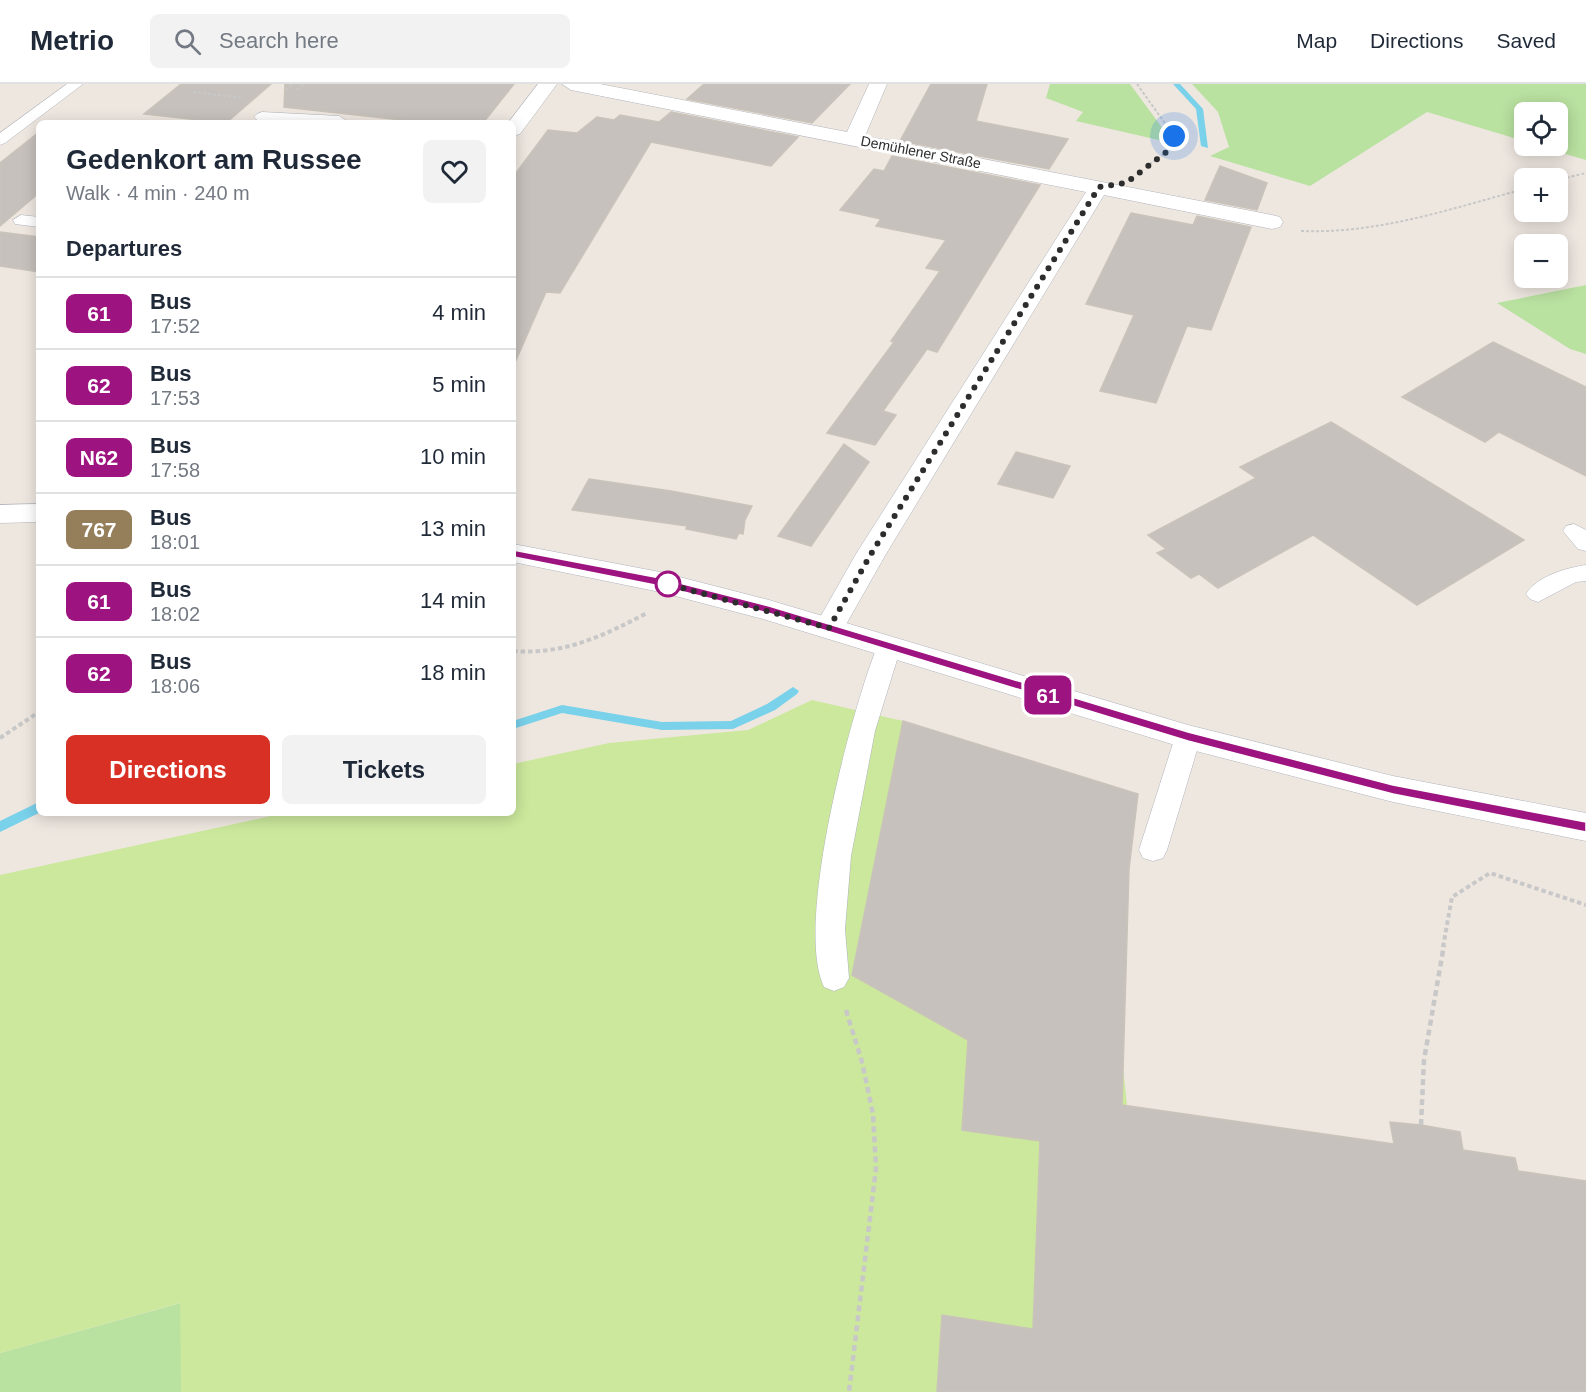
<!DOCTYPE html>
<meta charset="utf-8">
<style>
body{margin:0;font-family:Helvetica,sans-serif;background:#f2f2f3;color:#1f2937;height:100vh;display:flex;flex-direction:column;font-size:22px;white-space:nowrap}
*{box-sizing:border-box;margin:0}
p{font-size:20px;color:#747a83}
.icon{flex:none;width:33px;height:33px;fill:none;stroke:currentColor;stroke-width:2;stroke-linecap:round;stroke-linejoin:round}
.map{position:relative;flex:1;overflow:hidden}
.drawer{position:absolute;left:36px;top:36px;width:480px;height:696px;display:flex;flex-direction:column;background:#fff;border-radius:9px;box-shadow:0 3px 15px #0003}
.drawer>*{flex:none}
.badge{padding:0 12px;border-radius:9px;font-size:21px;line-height:39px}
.fabs{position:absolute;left:1514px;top:18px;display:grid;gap:12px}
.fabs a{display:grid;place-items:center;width:54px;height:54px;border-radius:9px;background:#fff;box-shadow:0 3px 15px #0003;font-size:30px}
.you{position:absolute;width:30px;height:30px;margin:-15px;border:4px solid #fff;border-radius:50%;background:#1a73e8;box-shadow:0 0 0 9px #1a73e833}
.map>.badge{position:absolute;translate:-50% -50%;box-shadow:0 0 0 3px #fff}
h2{padding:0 30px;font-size:22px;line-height:54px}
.round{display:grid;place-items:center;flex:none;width:63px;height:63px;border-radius:9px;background:#f2f2f3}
.headline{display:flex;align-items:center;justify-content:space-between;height:102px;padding:0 30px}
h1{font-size:28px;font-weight:600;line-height:45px}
.button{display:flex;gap:12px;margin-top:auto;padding:12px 30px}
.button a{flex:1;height:69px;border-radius:9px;background:#d93025;color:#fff;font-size:24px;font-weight:600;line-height:69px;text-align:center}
.button a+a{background:#f2f2f3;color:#1f2937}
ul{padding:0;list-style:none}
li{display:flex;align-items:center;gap:18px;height:72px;padding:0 30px;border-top:2px solid #e0e1e3}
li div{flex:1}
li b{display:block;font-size:22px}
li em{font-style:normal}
li .badge{min-width:66px;font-weight:700;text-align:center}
header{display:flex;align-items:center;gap:36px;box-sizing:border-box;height:84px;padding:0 30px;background:#fff;border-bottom:2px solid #e0e1e3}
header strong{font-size:28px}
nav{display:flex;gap:33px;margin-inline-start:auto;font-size:21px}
.search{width:420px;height:54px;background:#f2f2f3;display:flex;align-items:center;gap:15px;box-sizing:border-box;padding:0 21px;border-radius:9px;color:#747a83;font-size:22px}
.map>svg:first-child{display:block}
</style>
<header>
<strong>Metrio</strong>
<div class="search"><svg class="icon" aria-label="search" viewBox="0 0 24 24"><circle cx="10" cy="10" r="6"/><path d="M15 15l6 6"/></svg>Search here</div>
<nav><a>Map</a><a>Directions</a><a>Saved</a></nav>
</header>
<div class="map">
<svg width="1586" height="1308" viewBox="0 0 1586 1308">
<rect width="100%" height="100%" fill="#eee7e0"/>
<g fill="#b9e1a0">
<path d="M1050 0H1130L1166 49 1163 57 1076 37 1083 28 1046 14Z"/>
<path d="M1192 0H1586V76L1538 62H1557V28H1524V57L1427 28 1310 102 1210 72 1229 63 1218 28Z"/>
<path d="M1586 201V270L1570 265 1497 219Z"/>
<path d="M181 1219V1308H0V1269Z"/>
</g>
<path fill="#cbe89c" d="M812 616 903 637 852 891 975 960 1123 983 1127 1021V1308H181L180 1219 0 1269V791L285 729H513V680L609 659 748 646Z"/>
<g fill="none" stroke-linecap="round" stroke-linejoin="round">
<g fill="#79d1ea" fill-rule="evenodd">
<path d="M1173 0H1180L1203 25 1208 64 1201 62 1196 25Z"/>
<path d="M793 603 799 607 797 610 775 626 733 645 662 646 562 629 513 645V637L562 621 662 638 731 637 767 620Z"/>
<path d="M39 718V729L0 748V737Z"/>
</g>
</g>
<g fill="#c6c1bc" stroke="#c9c3ba" stroke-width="1.5">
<path d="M181 0H271L226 39 144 30Z"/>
<path d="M285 0H514L483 39H429L284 23Z"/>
<path d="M704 0H850L812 39 687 15Z"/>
<path d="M931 0H987L976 37 1068 55 1049 85 900 57Z"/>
<path d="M671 28 798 53 771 82 651 58 560 209 546 208 513 283V93L548 46 577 49 597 33 614 36 620 31 659 38Z"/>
<path d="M39 48V109L0 142V79Z"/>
<path d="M892 72 1040 101 937 268 927 265 883 327 896 331 875 361 827 349 894 258 891 257 940 187 926 184 946 156 876 142 881 135 840 126 874 85 884 87Z"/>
<path d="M1220 82 1267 99 1257 126 1205 116Z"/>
<path d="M1131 129 1193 141 1197 132 1251 143 1211 246 1187 242 1156 319 1100 307 1134 231 1086 220Z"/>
<path d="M0 148 39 153V188L0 182Z"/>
<path d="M1493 258 1586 303V392L1499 348 1485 358 1402 313Z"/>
<path d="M1331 338 1524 456 1417 521 1313 451 1218 504 1199 490 1191 494 1157 469 1166 465 1148 451 1256 394 1240 383Z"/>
<path d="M844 360 869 378 811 462 778 452Z"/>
<path d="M1016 368 1070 382 1053 414 998 400Z"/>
<path d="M589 395 671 407 752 422 745 436 743 450 739 449 736 455 686 445 687 442 572 426Z"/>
<path d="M903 637 1138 710 1129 785 1122 1021 1394 1060 1390 1038 1421 1041 1460 1048 1463 1066 1515 1074 1518 1087 1586 1097V1308H937L942 1231 1033 1245 1040 1057 962 1046 968 956 852 891Z"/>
</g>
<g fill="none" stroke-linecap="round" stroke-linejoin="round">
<g stroke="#b0b3bc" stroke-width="1">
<g id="service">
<path d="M67 0H83L5 59 0 61V49Z"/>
<path d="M262 28 339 32 347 37 290 39 257 36 254 33 257 30Z"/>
<path d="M21 131 39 133V143L15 140 13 136Z"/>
<path d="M1574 440 1586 446V467L1578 465 1563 447 1566 442Z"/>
<path d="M1586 481V497L1576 498 1538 518 1530 515 1526 510C1537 492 1566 484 1586 481Z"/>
<path d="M889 555 897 557 901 563 875 647 851 772 845 845 849 894 844 903 834 907 824 903C794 841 851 628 877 563L881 557Z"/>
<path d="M1188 644 1197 646 1201 653 1167 766 1163 774 1153 777 1143 774 1139 766 1175 653 1179 646Z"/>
</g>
</g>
<g stroke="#b0b3bc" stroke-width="1">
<g id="minor">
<path d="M538 0H557L520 50 513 52V39H508Z"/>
<path d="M562 0H600L847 48 869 0H887L865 52 1272 131 1280 133 1283 138 1280 143 1272 145 1104 111 886 470 840 551 829 555 818 551 814 544 856 470 1086 108 571 6Z"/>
</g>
</g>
<g stroke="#b0b3bc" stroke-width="1">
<g id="tertiary">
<path d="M39 420V438L0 439V421Z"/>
<path d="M513 460 660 488 769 516 1188 641 1393 692 1586 729V757L1393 718 1188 665 763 535 660 508 513 478Z"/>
</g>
</g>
<g stroke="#c8c8c8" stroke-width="2" stroke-dasharray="3 2" stroke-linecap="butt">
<path d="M1137 0 1174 52 1169 66 1146 83"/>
<path d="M286 6 292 0"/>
<path d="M297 6 304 0"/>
<path d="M193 8 243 14"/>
<path d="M1557 96 1586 89"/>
<path d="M1301 147C1378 150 1450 125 1524 105"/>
</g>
<g stroke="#c8c8c8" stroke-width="4" stroke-dasharray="4.5 3" stroke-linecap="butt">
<path d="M513 567C564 571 603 552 647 529"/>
<path d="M0 654 39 628"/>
<path d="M1443 863 1452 813 1490 789 1586 821"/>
</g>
<g stroke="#c8c8c8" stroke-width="4.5" stroke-dasharray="6 4" stroke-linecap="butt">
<path d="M846 926 862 978 873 1030 876 1084 849 1308"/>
<path d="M1421 1041 1424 976 1444 861"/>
</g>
<use href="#service" fill="#fff" fill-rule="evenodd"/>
<use href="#minor" fill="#fff" fill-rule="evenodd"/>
<use href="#tertiary" fill="#fff" fill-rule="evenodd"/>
</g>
<path fill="#9d1380" stroke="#fff" stroke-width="1.5" d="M513 466 660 494 769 522 1188 648 1393 701 1586 738V748L1393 710 1188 657 768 529 660 502 509 472 508 469Z"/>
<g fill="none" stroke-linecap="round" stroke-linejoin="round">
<path stroke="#2d2d2d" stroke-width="6" stroke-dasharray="0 10.8" d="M668 500 660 498 829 544 871 470 1099 103 1126 99 1169 66 1174 52"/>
</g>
<circle fill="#fff" stroke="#9d1380" stroke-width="3" cx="668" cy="500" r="12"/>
<g text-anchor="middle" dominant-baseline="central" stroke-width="6" stroke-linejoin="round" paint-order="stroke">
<g font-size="14" fill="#2d2d2d" stroke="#fff">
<text transform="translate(921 68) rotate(11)">Demühlener Straße</text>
</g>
</g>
</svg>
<div class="fabs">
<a><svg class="icon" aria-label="locate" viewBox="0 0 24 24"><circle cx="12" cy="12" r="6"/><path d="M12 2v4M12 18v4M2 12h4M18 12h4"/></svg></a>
<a>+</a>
<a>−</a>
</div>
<div class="you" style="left:1174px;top:52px"></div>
<b class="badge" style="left:1048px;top:611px;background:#9d1380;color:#fff">61</b>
<section class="drawer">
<div class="headline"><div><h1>Gedenkort am Russee</h1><p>Walk · 4 min · 240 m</p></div><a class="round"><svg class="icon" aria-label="heart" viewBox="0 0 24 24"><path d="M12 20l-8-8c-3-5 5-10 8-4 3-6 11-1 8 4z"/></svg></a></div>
<h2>Departures</h2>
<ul>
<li><span class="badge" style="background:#9d1380;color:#fff">61</span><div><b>Bus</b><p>17:52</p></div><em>4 min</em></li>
<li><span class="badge" style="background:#9d1380;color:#fff">62</span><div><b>Bus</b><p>17:53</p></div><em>5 min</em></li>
<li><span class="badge" style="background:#9d1380;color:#fff">N62</span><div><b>Bus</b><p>17:58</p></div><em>10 min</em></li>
<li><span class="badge" style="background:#957f5b;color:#fff">767</span><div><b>Bus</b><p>18:01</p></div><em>13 min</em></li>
<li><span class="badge" style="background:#9d1380;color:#fff">61</span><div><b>Bus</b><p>18:02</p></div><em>14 min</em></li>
<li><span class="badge" style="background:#9d1380;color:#fff">62</span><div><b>Bus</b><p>18:06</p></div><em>18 min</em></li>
</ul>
<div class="button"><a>Directions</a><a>Tickets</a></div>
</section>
</div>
